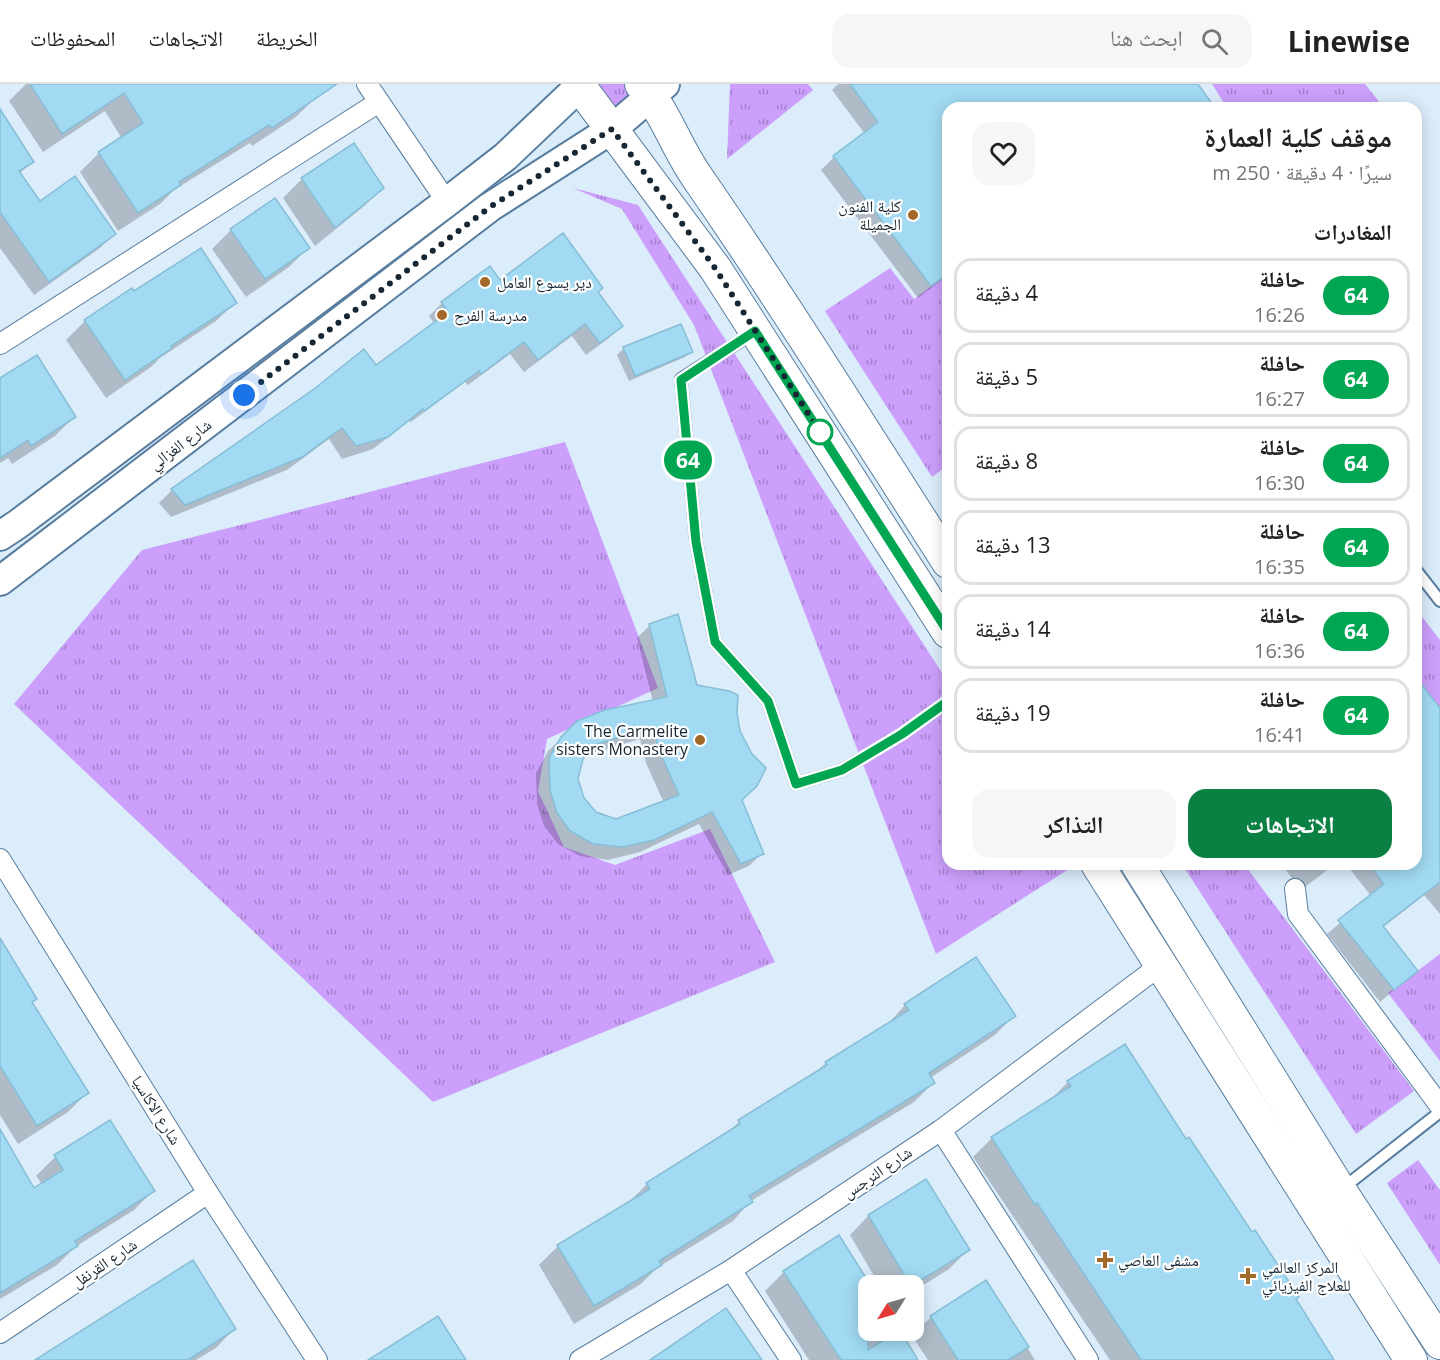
<!DOCTYPE html>
<html lang="ar">
<meta charset="utf-8">
<style>
body{margin:0;font-family:"Open Sans","Noto Naskh Arabic",sans-serif;background:#f6f6f6;color:#222;direction:rtl;height:100vh;display:flex;flex-direction:column;font-size:22px;white-space:nowrap}
*{box-sizing:border-box;margin:0}
p{font-size:20px;color:#767676}
.icon{flex:none;width:33px;height:33px;fill:none;stroke:currentColor;stroke-width:2;stroke-linecap:round;stroke-linejoin:round}
.map{position:relative;flex:1;overflow:hidden;direction:ltr}
.details{position:absolute;left:942px;top:18px;width:480px;height:768px;display:flex;flex-direction:column;background:#fff;border-radius:18px;box-shadow:0 3px 15px #0003;direction:rtl}
.details>*{flex:none}
.badge{padding:0 12px;border-radius:20px;font-size:21px;line-height:39px}
.needle{width:39px;rotate:233deg}
.controls{position:absolute;left:858px;top:1191px;display:grid;gap:12px}
.controls a{display:grid;place-items:center;width:66px;height:66px;border-radius:12px;background:#fff;box-shadow:0 3px 15px #0003;font-size:30px}
.you{position:absolute;width:30px;height:30px;margin:-15px;border:4px solid #fff;border-radius:50%;background:#1a73e8;box-shadow:0 0 0 9px #1a73e833}
.map>.badge{position:absolute;translate:-50% -50%;box-shadow:0 0 0 3px #fff}
h2{padding:0 30px;font-size:22px;line-height:54px}
.round{display:grid;place-items:center;flex:none;width:63px;height:63px;border-radius:18px;background:#f6f6f6}
.headline{display:flex;align-items:center;justify-content:space-between;height:102px;padding:0 30px}
h1{font-size:28px;font-weight:800;line-height:45px}
.primary-button{display:flex;gap:12px;margin-top:auto;padding:12px 30px}
.primary-button a{flex:1;height:69px;border-radius:18px;background:#0b8043;color:#fff;font-size:24px;font-weight:800;line-height:69px;text-align:center}
.primary-button a+a{background:#f6f6f6;color:#222}
ul{padding:0;list-style:none}
li{display:flex;align-items:center;gap:18px;height:75px;margin:0 12px 9px;padding:0 18px;border:3px solid #e0e0e0;border-radius:18px}
li div{flex:1}
li b{display:block;font-size:22px}
li em{font-style:normal}
li .badge{min-width:66px;font-weight:700;text-align:center}
header{display:flex;align-items:center;gap:36px;box-sizing:border-box;height:84px;padding:0 30px;background:#fff;border-bottom:2px solid #e0e0e0}
header strong{font-size:28px}
nav{display:flex;gap:33px;margin-inline-start:auto;font-size:21px}
.search{width:420px;height:54px;background:#f6f6f6;display:flex;align-items:center;gap:15px;box-sizing:border-box;padding:0 21px;border-radius:18px;color:#767676;font-size:22px}
.map>svg:first-child{display:block}
</style>
<header>
<strong>Linewise</strong>
<div class="search"><svg class="icon" aria-label="search" viewBox="0 0 24 24"><circle cx="10" cy="10" r="6"/><path d="M15 15l6 6"/></svg>ابحث هنا</div>
<nav><a>الخريطة</a><a>الاتجاهات</a><a>المحفوظات</a></nav>
</header>
<div class="map">
<svg width="1440" height="1276" viewBox="0 0 1440 1276">
<defs>
<pattern id="grass-tufts" width="24" height="20" patternUnits="userSpaceOnUse" patternTransform="scale(1.5)"><rect width="24" height="20" fill="#cb9ffb"/><path d="M3 7l-1-3M5 7V3M7 7l1-3M15 17l-1-3M17 17v-4M19 17l1-3" fill="none" stroke="#a481cc"/></pattern>
</defs>
<rect width="100%" height="100%" fill="#dbecfb"/>
<g fill="url(#grass-tufts)">
<path d="M587 0H635V7L615 27Z"/>
<path d="M730 0H808L813 6 727 75Z"/>
<path d="M1212 0H1365L1384 24H1227Z"/>
<path d="M573 104 638 121 948 598V780H1066L1069 785 936 870 694 241 622 125Z"/>
<path d="M890 184 914 215 948 190V381L932 393 825 227Z"/>
<path d="M565 358 658 604 547 655 538 707 564 763 615 781 710 745 775 878 433 1018 14 620 142 466Z"/>
<path d="M1416 525 1440 556V624L1416 591Z"/>
<path d="M1182 780H1244L1414 1007 1356 1050Z"/>
<path d="M1440 870V977L1388 909Z"/>
<path d="M1418 1076 1440 1106V1181L1387 1099Z"/>
</g>
<g fill="#0003" fill-rule="evenodd">
<path d="M26 0H323L316 13 296 33 252 62 250 59 174 106 160 120 118 147 80 88 99 69 122 55 105 27 43 68 9 17Z"/>
<path d="M838 0H1196L1207 24H948V191L918 214 821 86 834 73 865 50 832 6Z"/>
<path d="M0 28 32 78 19 90 40 119 114 150 100 164 34 211 0 164Z"/>
<path d="M353 61 382 104 363 123 315 162 283 114 302 95Z"/>
<path d="M231 146 308 164 289 183 246 213 212 165Z"/>
<path d="M490 184 500 198 597 208 621 242 609 254 586 271 572 252 524 288 510 270 468 301 465 298 411 338 409 337 373 365 342 375 329 355 287 386 171 433 159 419 172 406 315 306 376 283 434 239 429 232 442 219Z"/>
<path d="M133 209 235 219 216 237 160 274 151 283 106 314 66 256 85 237Z"/>
<path d="M624 264 692 267 685 273 629 297 617 271Z"/>
<path d="M0 296 74 333 55 352 12 380 8 374 0 379Z"/>
<path d="M650 541 696 602 736 629 740 716 762 769 749 782 728 791 699 740 640 768 608 776 580 772 558 760 544 742 537 720 536 689 548 667 578 638 653 618 637 554ZM640 655 646 679 664 719 616 737 596 729 582 715 576 695 583 672Z"/>
<path d="M1416 595 1440 626V830L1424 811 1382 844 1416 887 1380 918 1327 850 1371 812 1346 780H1416Z"/>
<path d="M1281 780H1335L1301 806Z"/>
<path d="M0 857 31 919 87 1009 68 1028 18 1060 0 1031Z"/>
<path d="M905 921 1014 932 995 951 930 994 933 999 914 1018 751 1117 733 1137 657 1184 641 1200 574 1240 539 1181 558 1162 628 1119 647 1100 725 1051 739 1038 813 991 826 979 887 941Z"/>
<path d="M1068 998 1294 1216 1332 1276H1110L973 1073 992 1054 1049 1017Z"/>
<path d="M0 1048 33 1106 42 1100 36 1092 55 1073 153 1107 134 1126 75 1163 57 1181 0 1215Z"/>
<path d="M925 1097 968 1166 949 1185 914 1207V1202H880L850 1151 868 1132Z"/>
<path d="M839 1153 869 1202 868 1246H897L916 1276H809L765 1207 784 1188Z"/>
<path d="M986 1198 1035 1276H928L912 1252 931 1233Z"/>
<path d="M234 1245 216 1264 196 1276H41Z"/>
</g>
<g fill="#a1daf2" stroke="#86bed6" stroke-width="1.5" fill-rule="evenodd">
<path d="M30 0H337L272 44 269 41 179 98 181 101 138 129 98 68 143 39 124 9 62 50Z"/>
<path d="M850 0H1198L1215 24H948V190L931 202 833 72 878 38Z"/>
<path d="M0 25 34 78 19 87 40 117 75 92 116 150 49 198 0 128Z"/>
<path d="M354 59 384 104 335 144 301 94Z"/>
<path d="M275 114 310 164 265 195 230 145Z"/>
<path d="M563 149 603 204 598 208 623 242 600 259 585 240 538 276 524 258 481 290 479 287 424 327 423 325 388 353 356 362 342 344 302 373 185 421 171 405 314 305 364 265 376 281 448 228 441 218 490 182 500 196Z"/>
<path d="M201 164 237 219 171 262 172 264 125 296 84 236 132 204 134 207Z"/>
<path d="M681 240 693 268 635 292 623 263Z"/>
<path d="M37 271 76 333 31 362 28 356 0 374V294Z"/>
<path d="M678 530 697 601 729 607 738 611 737 629 740 647 752 670 766 684 757 702 742 716 764 770 741 780 712 728 654 756 622 763 593 760 570 747 557 729 550 706 549 674 561 653 577 637 605 626 667 613 649 540ZM653 643 659 666 679 711 616 735 596 728 584 714 578 695 583 675 594 661Z"/>
<path d="M1416 593 1440 624V798L1383 842 1418 887 1394 906 1338 836 1384 800 1369 780H1416Z"/>
<path d="M0 854 37 915 32 918 89 1009 37 1042 0 982Z"/>
<path d="M976 873 1016 932 929 989 935 999 749 1112 753 1118 659 1177 662 1181 594 1222 557 1161 650 1105 646 1099 740 1040 738 1036 827 981 825 978 909 926 904 920Z"/>
<path d="M1125 960 1186 1055 1189 1053 1252 1148 1255 1146 1299 1213 1296 1215 1334 1276H1141L1037 1119 1035 1121 991 1053 1071 1002 1067 997Z"/>
<path d="M110 1036 155 1107 75 1157 78 1162 0 1209V1045L34 1104 63 1086 54 1071Z"/>
<path d="M926 1095 970 1166 911 1202 868 1131Z"/>
<path d="M839 1151 868 1197V1266L900 1246 918 1276H841L783 1187Z"/>
<path d="M193 1176 236 1245 188 1276H35Z"/>
<path d="M986 1196 1029 1263 1008 1276H958L930 1232Z"/>
<path d="M726 1224 762 1276H650Z"/>
<path d="M438 1232 466 1276H368Z"/>
</g>
<g fill="none" stroke-linecap="round" stroke-linejoin="round">
<g stroke="#577d9f" stroke-width="14">
<g id="lane">
<path d="M753 249 681 295 696 458 715 558 768 617 796 700 842 686 902 650 948 617"/>
<path d="M1416 486 1440 517"/>
<path d="M1343 1104 1440 1028"/>
</g>
</g>
<g stroke="#577d9f" stroke-width="22">
<g id="street">
<path d="M367 0 447 118"/>
<path d="M0 260 379 18"/>
<path d="M0 775 208 1109 317 1276"/>
<path d="M1295 805 1298 830 1440 1022"/>
<path d="M941 1046 1088 1276"/>
<path d="M731 1186 791 1276"/>
<path d="M0 1249 208 1109"/>
<path d="M580 1276 731 1186 941 1046 1162 880"/>
</g>
</g>
<g stroke="#577d9f" stroke-width="32">
<g id="secondary">
<path d="M0 452 18 440 447 118 505 73 582 0"/>
<path d="M0 497 490 123 612 45 665 0"/>
</g>
</g>
<g stroke="#577d9f" stroke-width="34">
<g id="primary">
<path d="M578 0 715 184 948 548"/>
<path d="M641 0C665 27 676 63 697 93 784 219 865 349 948 478"/>
<path d="M1097 780 1411 1276"/>
<path d="M1137 780 1340 1106 1440 1259"/>
</g>
</g>
<use href="#lane" stroke="#fff" stroke-width="10"/>
<use href="#street" stroke="#fff" stroke-width="20"/>
<use href="#secondary" stroke="#fff" stroke-width="28"/>
<use href="#primary" stroke="#fff" stroke-width="32"/>
</g>
<g fill="none" stroke-linecap="round" stroke-linejoin="round">
<g stroke="#fff" stroke-width="14">
<path id="line" d="M948 548 755 247 681 296 696 458 715 558 768 617 796 700 842 686 902 650 948 617"/>
</g>
<use href="#line" stroke="#00a651" stroke-width="9"/>
<path stroke="#162633" stroke-width="6" stroke-dasharray="0 10.8" d="M244 311 490 123 612 45 715 184 820 348"/>
</g>
<g fill="#a36928" stroke="#fff" stroke-width="2">
<circle cx="913" cy="131" r="6"/>
<circle cx="485" cy="198" r="6"/>
<circle cx="442" cy="231" r="6"/>
<circle cx="700" cy="656" r="6"/>
<path d="M1102 1167h6v6h6v6h-6v6h-6v-6h-6v-6h6z"/>
<path d="M1245 1183h6v6h6v6h-6v6h-6v-6h-6v-6h6z"/>
</g>
<circle fill="#fff" stroke="#00a651" stroke-width="3" cx="820" cy="348" r="12"/>
<g text-anchor="middle" dominant-baseline="central" stroke-width="4.5" stroke-linejoin="round" paint-order="stroke">
<g font-size="16" fill="#162633" stroke="#fff" text-anchor="start">
<text x="901" y="122" text-anchor="end">كلية الفنون<tspan x="901" dy="18">الجميلة</tspan></text>
<text x="497" y="198">دير يسوع العامل</text>
<text x="454" y="231">مدرسة الفرح</text>
<text x="688" y="647" text-anchor="end">The Carmelite<tspan x="688" dy="18">sisters Monastery</tspan></text>
<text x="1118" y="1176">مشفى العاصي</text>
<text x="1262" y="1183">المركز العالمي<tspan x="1262" dy="18">للعلاج الفيزيائي</tspan></text>
</g>
<g font-size="16" fill="#162633" stroke="#fff">
<text transform="translate(180 360) rotate(-37)">شارع الغزالي</text>
<text transform="translate(157 1026) rotate(58)">شارع الاكاسيا</text>
<text transform="translate(877 1088) rotate(-34)">شارع النرجس</text>
<text transform="translate(104 1179) rotate(-34)">شارع القرنفل</text>
</g>
</g>
</svg>
<div class="controls">
<a><svg class="needle" viewBox="-14 -14 28 28"><path d="M0-13l5 13h-10z" fill="#e53935"/><path d="M0 13l5-13h-10z" fill="#767676"/></svg></a>
</div>
<div class="you" style="left:244px;top:311px"></div>
<b class="badge" style="left:688px;top:376px;background:#00a651;color:#fff">64</b>
<section class="details">
<div class="headline"><div><h1>موقف كلية العمارة</h1><p>سيرًا · 4 دقيقة · 250 m</p></div><a class="round"><svg class="icon" aria-label="heart" viewBox="0 0 24 24"><path d="M12 20l-8-8c-3-5 5-10 8-4 3-6 11-1 8 4z"/></svg></a></div>
<h2>المغادرات</h2>
<ul>
<li><span class="badge" style="background:#00a651;color:#fff">64</span><div><b>حافلة</b><p>16:26</p></div><em>4 دقيقة</em></li>
<li><span class="badge" style="background:#00a651;color:#fff">64</span><div><b>حافلة</b><p>16:27</p></div><em>5 دقيقة</em></li>
<li><span class="badge" style="background:#00a651;color:#fff">64</span><div><b>حافلة</b><p>16:30</p></div><em>8 دقيقة</em></li>
<li><span class="badge" style="background:#00a651;color:#fff">64</span><div><b>حافلة</b><p>16:35</p></div><em>13 دقيقة</em></li>
<li><span class="badge" style="background:#00a651;color:#fff">64</span><div><b>حافلة</b><p>16:36</p></div><em>14 دقيقة</em></li>
<li><span class="badge" style="background:#00a651;color:#fff">64</span><div><b>حافلة</b><p>16:41</p></div><em>19 دقيقة</em></li>
</ul>
<div class="primary-button"><a>الاتجاهات</a><a>التذاكر</a></div>
</section>
</div>
